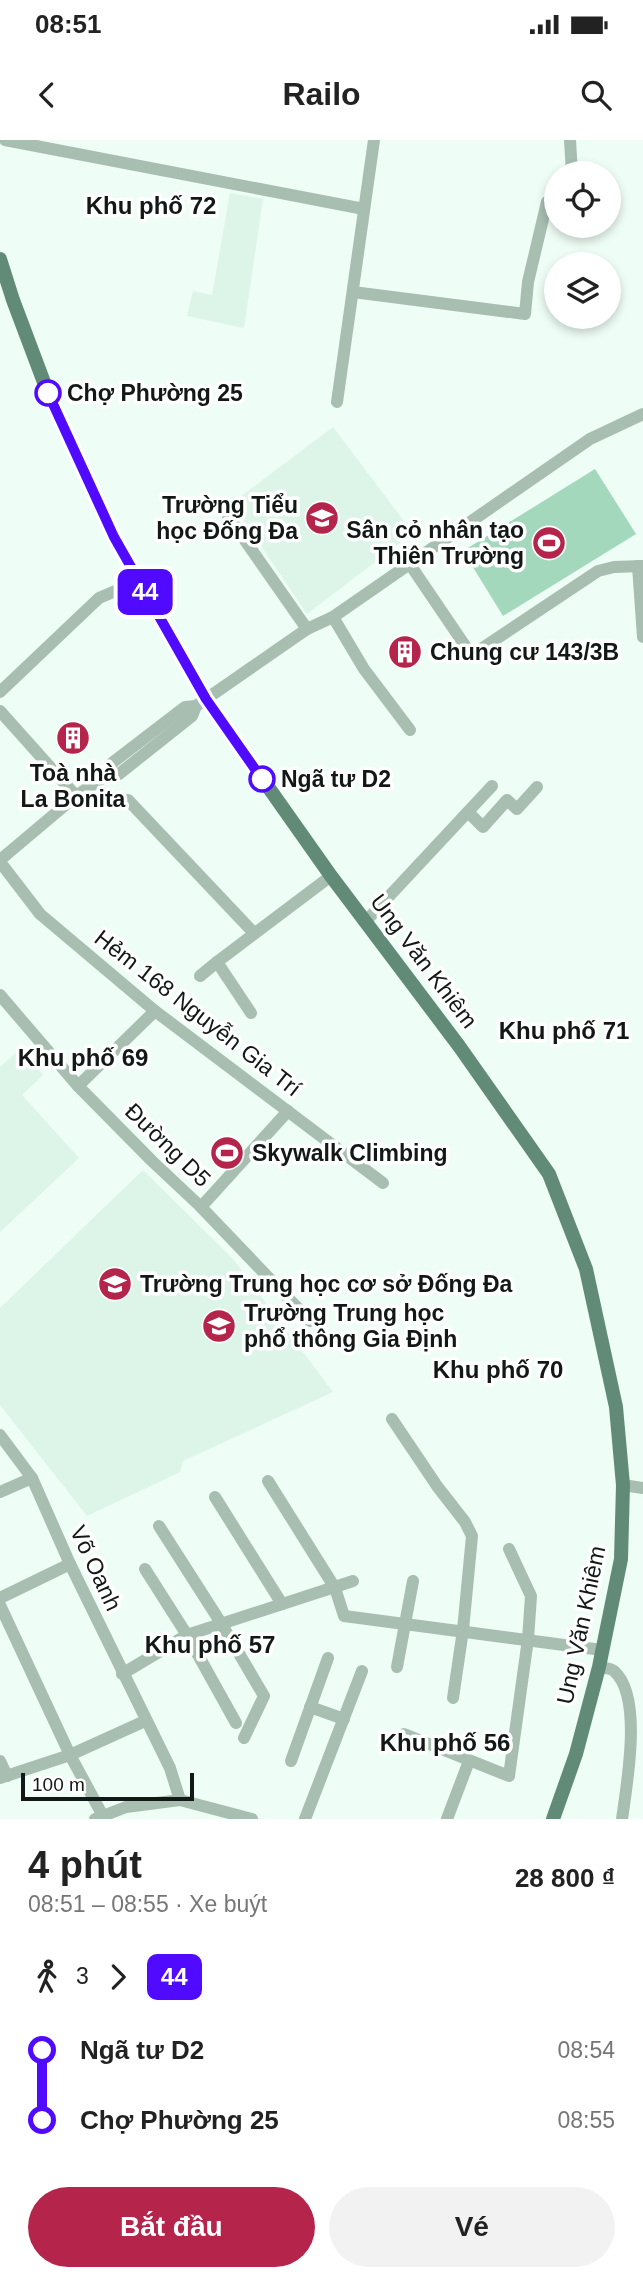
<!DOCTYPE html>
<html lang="vi">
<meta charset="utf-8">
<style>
body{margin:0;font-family:Arial,sans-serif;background:#f2f2f2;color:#222;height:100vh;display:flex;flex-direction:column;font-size:26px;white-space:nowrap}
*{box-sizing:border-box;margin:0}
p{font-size:23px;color:#767676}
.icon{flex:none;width:38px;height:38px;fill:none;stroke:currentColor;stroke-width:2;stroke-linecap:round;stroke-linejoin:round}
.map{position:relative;height:1679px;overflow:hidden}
.side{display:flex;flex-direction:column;background:#fff;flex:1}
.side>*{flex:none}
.badge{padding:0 14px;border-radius:10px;font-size:24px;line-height:46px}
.tools{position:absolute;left:544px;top:21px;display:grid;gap:14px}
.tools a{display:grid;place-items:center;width:77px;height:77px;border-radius:50%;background:#fff;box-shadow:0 4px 10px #0003;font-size:35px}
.scale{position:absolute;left:21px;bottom:18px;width:173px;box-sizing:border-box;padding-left:7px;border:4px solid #121815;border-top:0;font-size:19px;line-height:24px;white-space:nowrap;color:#121815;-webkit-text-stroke:5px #fff;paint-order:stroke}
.map>.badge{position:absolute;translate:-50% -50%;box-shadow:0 0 0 4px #fff}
.legs{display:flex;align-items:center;gap:10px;height:77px;padding:0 28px;font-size:23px}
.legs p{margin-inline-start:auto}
.overview{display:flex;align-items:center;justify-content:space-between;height:119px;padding:0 28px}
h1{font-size:38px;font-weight:600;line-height:52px}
.action{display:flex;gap:14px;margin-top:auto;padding:14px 28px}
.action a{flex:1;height:80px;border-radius:42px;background:#b5244a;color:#fff;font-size:28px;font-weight:600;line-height:80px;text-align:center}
.action a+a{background:#f2f2f2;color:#222}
ul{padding:0 28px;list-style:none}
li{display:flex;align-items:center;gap:24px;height:70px;font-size:26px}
li i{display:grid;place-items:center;width:10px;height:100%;margin:0 9px;background:currentColor}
li i::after{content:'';width:18px;height:18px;margin:-9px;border:5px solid;border-radius:50%;background:#fff}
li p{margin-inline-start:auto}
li:first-child i{background:linear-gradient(#0000 50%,currentColor 0)}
li:last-child i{background:linear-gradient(currentColor 50%,#0000 0)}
.status{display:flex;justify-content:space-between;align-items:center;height:49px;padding:0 35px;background:#fff;direction:ltr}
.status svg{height:19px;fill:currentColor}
header{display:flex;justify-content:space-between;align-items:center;height:91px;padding:0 28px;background:#fff;font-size:32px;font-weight:600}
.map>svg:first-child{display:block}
</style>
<div class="status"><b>08:51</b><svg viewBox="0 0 49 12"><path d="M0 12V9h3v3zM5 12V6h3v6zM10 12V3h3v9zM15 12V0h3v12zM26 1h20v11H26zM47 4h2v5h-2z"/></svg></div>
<header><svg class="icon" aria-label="back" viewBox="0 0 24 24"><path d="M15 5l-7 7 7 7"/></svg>Railo<svg class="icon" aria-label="search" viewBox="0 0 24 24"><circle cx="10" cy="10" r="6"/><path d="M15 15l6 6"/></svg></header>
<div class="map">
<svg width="643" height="1679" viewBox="0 0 643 1679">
<rect width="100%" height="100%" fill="#eefdf5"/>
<g fill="#ddf5e8">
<path d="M230 53 263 59 244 188 187 176 193 151 212 155Z"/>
<path d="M333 287 413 393 307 474 232 363Z"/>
<path d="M20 909 43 935 22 955 79 1018 0 1092V927Z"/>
<path d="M143 1030 233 1119 333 1252 183 1321 180 1332 87 1376 0 1265V1168Z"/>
</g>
<path fill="#a4d8bd" d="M595 329 636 394 503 476 463 411Z"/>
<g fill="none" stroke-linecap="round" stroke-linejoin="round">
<g stroke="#a7beb1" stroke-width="12">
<path d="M5 0 364 69"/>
<path d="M570 0 572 33"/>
<path d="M353 152 525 174 528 142 547 62 556 60"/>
<path d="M337 262 374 0"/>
<path d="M228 376 307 489"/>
<path d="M409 423 468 510 475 513 598 431 614 427 643 426"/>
<path d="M638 426 643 497"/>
<path d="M333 477 364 529 410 590"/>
<path d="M0 552 99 458 139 441"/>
<path d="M196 566 307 489 333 477 590 299 643 274"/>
<path d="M0 571 76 656"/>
<path d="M110 633 112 623 185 567 196 566"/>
<path d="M128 660 254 793"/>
<path d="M468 672 483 687 507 660 517 669 537 647"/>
<path d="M0 720 76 656 110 633 119 634 192 576 196 566"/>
<path d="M0 722 40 774 155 871 383 1043"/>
<path d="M366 781 492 646"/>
<path d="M200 836 217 822"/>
<path d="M0 855 78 946 152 1021 201 1067 310 1181"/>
<path d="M251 873 217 822 331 736"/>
<path d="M78 946 155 871"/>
<path d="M201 1067 288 971"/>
<path d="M392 1279 437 1346 465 1382 472 1396 463 1490 453 1558"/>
<path d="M0 1295 32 1338 70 1424 170 1628 180 1660"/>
<path d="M268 1341 335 1448 344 1476 602 1510"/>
<path d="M623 1345 643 1348"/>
<path d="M0 1352 32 1338"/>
<path d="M215 1357 282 1464"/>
<path d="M159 1386 221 1483 264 1556 244 1598"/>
<path d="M145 1429 187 1495 236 1583"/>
<path d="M0 1458 70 1424"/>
<path d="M0 1465 70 1615 103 1676"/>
<path d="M397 1527 413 1441"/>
<path d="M599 1527C604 1528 610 1528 614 1531 643 1556 627 1643 622 1679"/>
<path d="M122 1534 187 1495 353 1441"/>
<path d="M310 1567 344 1579"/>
<path d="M404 1594 509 1636 528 1499 531 1456 509 1409"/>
<path d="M0 1621 7 1636"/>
<path d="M291 1621 328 1518"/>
<path d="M0 1638 70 1615 145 1581"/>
<path d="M95 1679 126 1667 180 1660 252 1679"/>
<path d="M305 1679 362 1531"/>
<path d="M447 1679 469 1621"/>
</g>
<path stroke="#618b76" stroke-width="14" d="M0 119 13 160 51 261 114 397 206 559 331 736 459 906 549 1034 586 1129 616 1267 623 1345 621 1419 599 1527 576 1614 553 1679"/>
</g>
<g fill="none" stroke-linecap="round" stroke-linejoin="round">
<g stroke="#fff" stroke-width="16">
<path id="line-1" d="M48 253 114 397 206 559 262 639"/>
</g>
<use href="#line-1" stroke="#4f0aff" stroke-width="10"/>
</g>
<defs>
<g id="school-disc" transform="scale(1.75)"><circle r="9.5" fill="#b5244a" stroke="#fff"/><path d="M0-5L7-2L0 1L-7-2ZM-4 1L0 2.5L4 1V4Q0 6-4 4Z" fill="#fff"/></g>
<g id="stadium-disc" transform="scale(1.75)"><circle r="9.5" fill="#b5244a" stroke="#fff"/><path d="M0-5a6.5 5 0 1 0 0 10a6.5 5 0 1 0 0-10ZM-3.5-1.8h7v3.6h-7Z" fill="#fff"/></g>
<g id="building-disc" transform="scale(1.75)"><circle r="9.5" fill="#b5244a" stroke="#fff"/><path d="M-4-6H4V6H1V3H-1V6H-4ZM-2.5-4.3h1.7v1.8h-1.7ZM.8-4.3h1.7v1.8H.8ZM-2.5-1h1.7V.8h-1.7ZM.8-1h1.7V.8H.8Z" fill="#fff"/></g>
</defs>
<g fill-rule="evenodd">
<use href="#school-disc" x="322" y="378"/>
<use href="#stadium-disc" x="549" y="403"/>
<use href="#building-disc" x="405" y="512"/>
<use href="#building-disc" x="73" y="598"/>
<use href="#stadium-disc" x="227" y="1013"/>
<use href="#school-disc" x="115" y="1144"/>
<use href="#school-disc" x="219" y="1186"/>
</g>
<g fill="#fff" stroke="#4f0aff" stroke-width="3.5">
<circle cx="48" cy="253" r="12"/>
<circle cx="262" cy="639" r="12"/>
</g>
<g text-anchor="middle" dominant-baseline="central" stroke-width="7" stroke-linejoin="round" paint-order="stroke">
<g font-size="23" font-weight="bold" fill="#121815" stroke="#fff" text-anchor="start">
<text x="67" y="253">Chợ Phường 25</text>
<text x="281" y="639">Ngã tư D2</text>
</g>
<g font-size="23" font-weight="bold" fill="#121815" stroke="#fff" text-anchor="start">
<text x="298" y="365" text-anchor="end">Trường Tiểu<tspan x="298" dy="26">học Đống Đa</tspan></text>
<text x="524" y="390" text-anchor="end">Sân cỏ nhân tạo<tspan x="524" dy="26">Thiên Trường</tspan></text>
<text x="430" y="512">Chung cư 143/3B</text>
<text x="73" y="633" text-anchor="middle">Toà nhà<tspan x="73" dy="26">La Bonita</tspan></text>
<text x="252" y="1013">Skywalk Climbing</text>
<text x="140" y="1144">Trường Trung học cơ sở Đống Đa</text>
<text x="244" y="1173">Trường Trung học<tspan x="244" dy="26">phổ thông Gia Định</tspan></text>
</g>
<g font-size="23" fill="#121815" stroke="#fff">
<text transform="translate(424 821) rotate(53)">Ung Văn Khiêm</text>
<text transform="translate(198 873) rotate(38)">Hẻm 168 Nguyễn Gia Trí</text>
<text transform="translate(168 1005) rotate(44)">Đường D5</text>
<text transform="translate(96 1428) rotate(65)">Võ Oanh</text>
<text transform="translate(581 1485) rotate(-78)">Ung Văn Khiêm</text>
</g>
<g font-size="24" font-weight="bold" fill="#121815" stroke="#fff">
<text x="151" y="65">Khu phố 72</text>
<text x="564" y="890">Khu phố 71</text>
<text x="83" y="917">Khu phố 69</text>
<text x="498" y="1229">Khu phố 70</text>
<text x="210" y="1504">Khu phố 57</text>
<text x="445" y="1602">Khu phố 56</text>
</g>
</g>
</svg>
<div class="tools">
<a><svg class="icon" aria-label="locate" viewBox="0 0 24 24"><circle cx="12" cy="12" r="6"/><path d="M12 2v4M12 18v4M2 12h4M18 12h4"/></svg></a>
<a><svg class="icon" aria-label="layers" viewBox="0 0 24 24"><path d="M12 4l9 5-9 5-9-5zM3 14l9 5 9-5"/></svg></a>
</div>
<div class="scale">100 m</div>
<b class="badge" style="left:145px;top:452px;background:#4f0aff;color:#fff">44</b>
</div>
<section class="side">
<div class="overview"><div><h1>4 phút</h1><p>08:51 – 08:55 · Xe buýt</p></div><b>28 800 ₫</b></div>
<div class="legs"><svg class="icon" aria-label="walk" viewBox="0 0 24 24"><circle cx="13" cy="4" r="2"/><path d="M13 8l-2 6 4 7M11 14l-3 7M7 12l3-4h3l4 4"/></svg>3<svg class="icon" aria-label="forward" viewBox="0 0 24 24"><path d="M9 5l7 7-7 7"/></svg><b class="badge" style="background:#4f0aff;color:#fff">44</b></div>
<ul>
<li><i style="color:#4f0aff"></i><b>Ngã tư D2</b><p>08:54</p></li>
<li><i style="color:#4f0aff"></i><b>Chợ Phường 25</b><p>08:55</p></li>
</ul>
<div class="action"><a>Bắt đầu</a><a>Vé</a></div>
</section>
